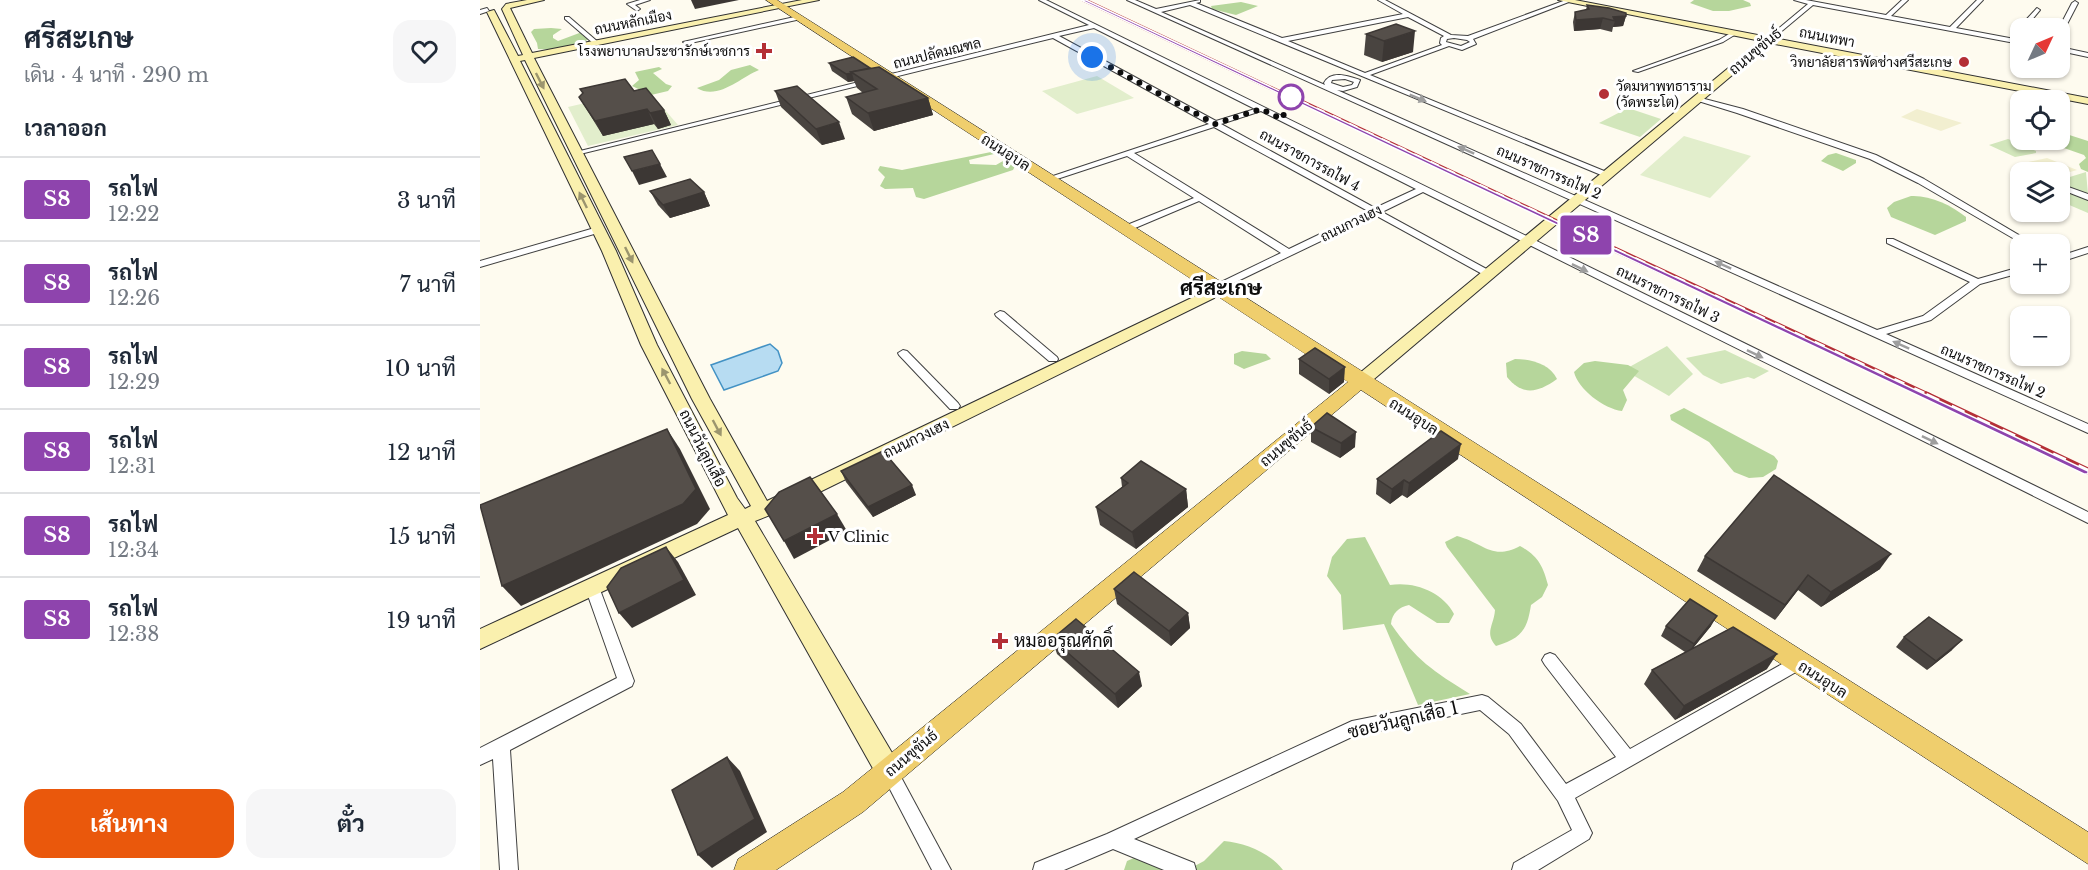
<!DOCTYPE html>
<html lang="th">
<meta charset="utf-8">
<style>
body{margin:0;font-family:"Libre Baskerville",Sarabun,serif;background:#f6f6f7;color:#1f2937;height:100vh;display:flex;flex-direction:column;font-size:22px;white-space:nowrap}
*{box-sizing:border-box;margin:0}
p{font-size:20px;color:#747a83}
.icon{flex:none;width:33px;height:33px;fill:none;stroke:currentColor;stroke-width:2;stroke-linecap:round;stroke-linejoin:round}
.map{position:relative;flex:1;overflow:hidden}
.details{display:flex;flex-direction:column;background:#fff;width:480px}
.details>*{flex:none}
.badge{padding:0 12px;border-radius:4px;font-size:21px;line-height:39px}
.needle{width:39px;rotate:46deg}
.tools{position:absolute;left:1530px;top:18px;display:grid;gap:12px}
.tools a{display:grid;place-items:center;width:60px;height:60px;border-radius:12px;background:#fff;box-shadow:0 2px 4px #0004;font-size:30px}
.you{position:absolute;width:30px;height:30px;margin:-15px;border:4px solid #fff;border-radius:50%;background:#1a73e8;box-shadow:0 0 0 9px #1a73e833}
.map>.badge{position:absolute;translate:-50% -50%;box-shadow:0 0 0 3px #fff}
h2{padding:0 24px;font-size:22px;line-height:54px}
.round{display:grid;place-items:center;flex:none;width:63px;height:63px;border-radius:18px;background:#f6f6f7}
.overview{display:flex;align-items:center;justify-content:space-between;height:102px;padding:0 24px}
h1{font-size:28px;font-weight:700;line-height:45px}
.action{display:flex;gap:12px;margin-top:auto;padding:12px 24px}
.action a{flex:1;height:69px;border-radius:18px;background:#ea580c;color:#fff;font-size:24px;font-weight:700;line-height:69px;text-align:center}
.action a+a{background:#f6f6f7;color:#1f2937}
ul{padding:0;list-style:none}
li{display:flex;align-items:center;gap:18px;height:84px;padding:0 24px;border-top:2px solid #e0e1e3}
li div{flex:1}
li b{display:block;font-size:22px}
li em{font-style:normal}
li .badge{min-width:66px;font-weight:700;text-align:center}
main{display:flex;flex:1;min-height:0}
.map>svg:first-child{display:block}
</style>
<main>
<section class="details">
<div class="overview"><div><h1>ศรีสะเกษ</h1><p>เดิน · 4 นาที · 290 m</p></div><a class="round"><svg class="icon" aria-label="heart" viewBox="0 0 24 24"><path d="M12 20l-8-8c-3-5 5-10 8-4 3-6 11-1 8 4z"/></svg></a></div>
<h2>เวลาออก</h2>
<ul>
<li><span class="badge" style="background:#8e44ad;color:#fff">S8</span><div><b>รถไฟ</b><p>12:22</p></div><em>3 นาที</em></li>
<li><span class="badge" style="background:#8e44ad;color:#fff">S8</span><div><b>รถไฟ</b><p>12:26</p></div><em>7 นาที</em></li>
<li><span class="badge" style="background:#8e44ad;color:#fff">S8</span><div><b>รถไฟ</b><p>12:29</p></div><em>10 นาที</em></li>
<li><span class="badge" style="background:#8e44ad;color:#fff">S8</span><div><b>รถไฟ</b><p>12:31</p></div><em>12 นาที</em></li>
<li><span class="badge" style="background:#8e44ad;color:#fff">S8</span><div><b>รถไฟ</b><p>12:34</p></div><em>15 นาที</em></li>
<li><span class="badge" style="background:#8e44ad;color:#fff">S8</span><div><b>รถไฟ</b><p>12:38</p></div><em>19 นาที</em></li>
</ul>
<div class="action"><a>เส้นทาง</a><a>ตั๋ว</a></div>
</section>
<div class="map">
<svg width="1608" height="870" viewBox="0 0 1608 870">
<rect width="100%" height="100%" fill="#fefbef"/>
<g fill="#f2efd0">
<path d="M1437 109 1482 123 1461 131 1421 117Z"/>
<path d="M1567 158 1597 170 1580 175V172H1557L1539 164Z"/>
</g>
<g fill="#d2e6bb">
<path d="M1148 108 1181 119 1160 137 1119 123Z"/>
<path d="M1528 139 1556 151V153L1535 157 1509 145Z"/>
<path d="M1606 172 1608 194 1580 183V180Z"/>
<path d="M1580 188 1608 200V213L1580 201Z"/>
<path d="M1187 346 1213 374 1189 396 1144 370Z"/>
<path d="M1245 350 1289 371 1274 379 1268 377 1241 384 1223 375 1206 358Z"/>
</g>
<g fill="#b6d69b">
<path d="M1214 0H1263L1270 3 1271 6 1249 11H1233L1210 3Z"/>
<path d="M761 2 778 6 756 15 732 9 731 6Z"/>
<path d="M71 28 82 29 73 35V38L78 41 102 32 112 35C102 49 73 50 58 49L57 43 51 32 54 29Z"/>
<path d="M270 65 279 70C261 77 238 101 217 88L239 80 251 70Z"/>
<path d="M179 67 182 69 173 73 186 84 192 86 188 91 171 95 152 86 159 80 155 72Z"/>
<path d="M1580 132 1608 141V172L1601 169 1599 164 1606 158 1604 155 1561 140H1580Z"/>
<path d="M511 152 514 154 489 160 490 164 516 165 523 161 535 166 533 170 444 199 436 197 433 188 405 189 400 186 405 177 398 170 400 166 422 170Z"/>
<path d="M1356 153 1376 160V163L1363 171 1341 161 1348 155Z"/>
<path d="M1431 196C1450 195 1471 205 1486 217V221L1455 235 1411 217 1407 208 1414 202Z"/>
<path d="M762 351 786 354 791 359 764 369 754 364V354Z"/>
<path d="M1035 359C1051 359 1070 364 1077 379 1059 392 1043 397 1027 377L1026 363Z"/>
<path d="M1115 361 1148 365 1159 371 1143 390 1147 400 1142 411C1124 409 1098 389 1094 372L1104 363Z"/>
<path d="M1204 408 1294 456 1298 461 1296 469 1283 477 1269 478 1254 472 1229 442 1191 420 1190 415Z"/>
<path d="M977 536C1004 543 1012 561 1040 546 1058 556 1063 566 1068 585L1062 597 1051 605C1047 631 1041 638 1016 646 1004 633 1014 625 1015 610L967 547 965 542Z"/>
<path d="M885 537 910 585C934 581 963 592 974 614L969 623H957L929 605C919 607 912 613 911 624 936 660 953 671 990 694L938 705 904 624 863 630 861 595 847 576 852 557 867 539Z"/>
<path d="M744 841C765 843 789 852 803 870H644L647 861 672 850 711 868 724 861Z"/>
</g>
<g fill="#e2eecc">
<path d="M617 76 654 98 597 114 562 91Z"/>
<path d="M157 91 166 102H178L198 125 108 146 88 107Z"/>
<path d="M1204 136 1271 156 1230 198 1160 175Z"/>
</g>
<path fill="#b7dcf2" stroke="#4392c4" stroke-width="1.5" d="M290 344 298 351 302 363 298 371 244 390 231 365Z"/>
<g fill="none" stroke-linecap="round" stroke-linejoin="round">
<g stroke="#404040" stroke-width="2">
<g id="street">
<path d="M160 0H170L155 5 160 9 157 11 147 4Z"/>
<path d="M559 0H566L1608 512V523L943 192 902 212 1012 272V276H1006L895 215 739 290H733V286L801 253 719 201 648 231H642V227L714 198 647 156 571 181 564 179 729 124 573 38 96 155 92 153 609 25ZM614 28 775 109 736 121 579 36ZM781 111 936 189 895 208 741 124ZM734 127 888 211 809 249 654 153Z"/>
<path d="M647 0H655L676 9 720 0V2L716 3 802 38 923 14 898 0H905L971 35 988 36 1086 0H1094L993 39 996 44 982 50 969 46 890 75 1129 173V177H1126L710 5 681 12 845 85 844 83C851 70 868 76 880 80L877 87 863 91 857 90 1397 330 1443 316 1490 282 1407 243V239H1413L1498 279 1540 267V273L1500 284 1451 320 1406 334 1608 424V433ZM928 17 964 36 961 38 960 43 962 45 885 73 808 41ZM974 38 987 40 990 42 981 46 966 42 967 39ZM865 79 874 82 872 85 863 87 851 83 852 80Z"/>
<path d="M1314 0H1326L1406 15 1422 0H1428L1411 16 1470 27 1497 0H1503L1476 28 1540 40V44L1333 5 1290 41H1286V39L1328 4Z"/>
<path d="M1595 1 1598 3 1583 32 1580 34 1579 28 1592 3Z"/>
<path d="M7 8 9 11 0 14V10Z"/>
<path d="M1557 8 1560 10 1551 21 1575 27 1576 28 1545 23V21Z"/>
<path d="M319 16 321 19 206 44 203 42Z"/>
<path d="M85 17H89L118 42V44H114L85 19Z"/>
<path d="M1254 31 1256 34 1243 42 1158 72 1153 71 1239 40Z"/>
<path d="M1580 47 1608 53V57L1580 51Z"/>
<path d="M1217 97 1263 109 1396 155 1444 179 1554 244H1543L1438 183 1390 159 1257 113 1215 100V98Z"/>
<path d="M1580 184 1608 194V200L1580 189Z"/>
<path d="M118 227 122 230 121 232 0 267V261Z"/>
<path d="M1608 247V253L1580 262V256Z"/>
<path d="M520 311 524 312 577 357 578 359 577 361H569L516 316 515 314Z"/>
<path d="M423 350 427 351 478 403 480 406 478 409H470L419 355 418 353Z"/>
<path d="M112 581 117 583 119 587 154 681 152 686 30 750 38 870H20L13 759 0 765V748L137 678 105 587 107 583Z"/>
<path d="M1070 653 1075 655 1150 749 1313 658 1318 656 1323 658 1326 663 1323 668 1095 798 1112 833 1109 839 1058 870H1032L1034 863 1092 830 1078 801 1029 734 1000 710 874 736 654 839 714 863 716 870H684L633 849 584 870H553L555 863 627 834 872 721 1002 695 1008 697 1041 724 1086 784 1136 757 1065 665 1062 660 1065 655Z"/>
<path d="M409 764 415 766 471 870H452L401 772 403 766Z"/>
</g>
</g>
<g stroke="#2f2f2f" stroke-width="2">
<g id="secondary">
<path d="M47 0H64L30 8 52 53 322 0H339L54 58 230 399 287 501 724 292 736 284 743 288 734 298 305 509 275 521 418 763 422 772 418 781 409 784 400 781 258 528 0 649V629L248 515 161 345 122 251 7 12 14 10 38 56 43 55 22 9 26 4ZM45 60 212 399 271 506 265 509 257 498 177 345 136 251 40 61Z"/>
<path d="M1078 0H1095L1608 98V104L1290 43 887 385H875L873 381 875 377 1281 41Z"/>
</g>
</g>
<g stroke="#1e1e1e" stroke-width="1">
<path id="primary" d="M286 0H297L1608 832V864L881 390 383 812 296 870H254L258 859 363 792 868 382Z"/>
</g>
<use href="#street" fill="#fff" fill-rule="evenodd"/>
<use href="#secondary" fill="#faf0ae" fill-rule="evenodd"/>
<use href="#primary" fill="#efce6d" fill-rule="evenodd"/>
<g stroke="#b42f36" stroke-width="4">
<path id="rail-far3" d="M604 0 823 103"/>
</g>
<g stroke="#b42f36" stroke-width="4.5">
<path id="rail-far2" d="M820 101 1099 232"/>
</g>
<g stroke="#b42f36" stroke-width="6">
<path id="rail-far1" d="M1095 231 1449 396"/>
</g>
<g stroke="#b42f36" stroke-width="7">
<path id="rail" d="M1446 395 1608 471"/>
</g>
<use href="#rail-far3" stroke="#fff" stroke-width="2" stroke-dasharray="7" stroke-linecap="butt"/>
<use href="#rail-far2" stroke="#fff" stroke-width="3" stroke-dasharray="9" stroke-linecap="butt"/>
<use href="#rail-far1" stroke="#fff" stroke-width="4" stroke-dasharray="11" stroke-linecap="butt"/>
<use href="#rail" stroke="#fff" stroke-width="4.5" stroke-dasharray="14" stroke-linecap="butt"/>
</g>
<g fill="#494440">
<path d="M1107 5 1146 16 1143 26 1133 27 1132 32 1120 29 1094 31 1093 22 1095 12 1106 10Z"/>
<path d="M886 34 933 52 902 62 884 55Z"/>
<path d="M349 63 390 68 448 98 453 115 394 131 372 114 366 97 383 93 377 88 374 81 368 82 352 71Z"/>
<path d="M154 91 184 110 191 125 178 129 174 124 123 136 99 97Z"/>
<path d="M295 91 365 139 342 145 301 107Z"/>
<path d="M170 191 224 192 230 206 190 218 178 205Z"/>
<path d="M819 359 864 382 849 394 819 374Z"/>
<path d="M831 427 875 447 860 458 831 442Z"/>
<path d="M978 459 927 498 922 495 910 504 896 494 897 479Z"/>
<path d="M361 471 436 495 393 517 366 482Z"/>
<path d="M641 478 706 489 708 507 656 549 620 525 616 507 642 487Z"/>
<path d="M1225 556 1400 569 1341 607 1318 590 1295 620 1217 571Z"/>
<path d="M634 589 708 613 710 628 691 646 637 604Z"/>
<path d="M1186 626H1231L1214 647 1287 669 1195 720 1164 684 1172 670 1205 652 1181 636Z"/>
<path d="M1424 637 1472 650 1447 670 1416 647Z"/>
<path d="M572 639 662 686 638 708 577 654Z"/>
</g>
<g fill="#3c3734">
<path d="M211 0H259L215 9Z"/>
<path d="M1146 16 1143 26 1133 27 1135 21 1133 17Z"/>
<path d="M1123 18 1120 29 1094 31 1096 20Z"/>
<path d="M935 31 933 52 902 62 904 41Z"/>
<path d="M372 73 374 81 368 82 366 74Z"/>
<path d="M448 98 453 115 394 131 388 113Z"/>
<path d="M167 109 174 124 123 136 115 121Z"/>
<path d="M184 110 191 125 178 129 170 113Z"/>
<path d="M359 122 365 139 342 145 336 129Z"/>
<path d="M180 164 187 177 159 185 152 171Z"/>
<path d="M224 192 230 206 190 218 183 205Z"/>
<path d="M865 367 864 382 849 394V379Z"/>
<path d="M187 429 200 449 230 509 217 524 41 606 22 586Z"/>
<path d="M876 432 875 447 860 458 861 443Z"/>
<path d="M981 444 978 459 927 498 929 483Z"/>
<path d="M924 480 922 495 910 504 912 489Z"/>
<path d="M432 485 436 495 393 517 388 507Z"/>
<path d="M706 489 708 507 656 549 652 532Z"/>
<path d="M357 514 367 531 314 559 304 541Z"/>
<path d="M186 547 198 562 216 595 152 628 139 613Z"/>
<path d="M1411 554 1400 569 1341 607 1351 592Z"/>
<path d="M1328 575 1318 590 1295 620 1305 605Z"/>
<path d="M708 613 710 628 691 646 689 631Z"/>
<path d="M1237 616 1231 626 1208 654 1214 644Z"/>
<path d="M1482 640 1472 650 1447 670 1456 661Z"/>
<path d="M1297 654 1287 669 1195 720 1204 706Z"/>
<path d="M659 672 662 686 638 708 635 694Z"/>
<path d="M247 757 260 771 287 832 232 868 218 855Z"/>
</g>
<g fill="#554f4a" stroke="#3c3734" stroke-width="1.5">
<path d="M1107 5 1129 8 1146 13V16L1133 17 1135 21 1123 18 1096 20 1095 12 1109 9Z"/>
<path d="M916 24 935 31 904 41 886 34Z"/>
<path d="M373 57 390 68 371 72 373 73 366 74 349 63Z"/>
<path d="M399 67 448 98 388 113 366 97 397 89 371 72Z"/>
<path d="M145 79 154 91 166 88 184 110 170 113 167 109 115 121 99 97 103 93 100 89Z"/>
<path d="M317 86 359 122 336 129 295 91Z"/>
<path d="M172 150 180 164 152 171 144 157Z"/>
<path d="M210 179 224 192 183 205 170 191Z"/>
<path d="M835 348 865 367 849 379 819 359Z"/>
<path d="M847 413 876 432 861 443 831 427Z"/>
<path d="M187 429 216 489 203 504 22 586 0 505Z"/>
<path d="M961 431 981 444 929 483 924 480 912 489 897 479Z"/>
<path d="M403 451 432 485 388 507 361 471Z"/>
<path d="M661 461 706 489 652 532 616 507 648 483 641 478Z"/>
<path d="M1294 475 1411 554 1351 592 1328 575 1305 605 1225 556Z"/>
<path d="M330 477 357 514 304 541 285 509 299 492Z"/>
<path d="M186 547 204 580 139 613 127 587 141 568Z"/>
<path d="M654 572 708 613 689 631 634 589Z"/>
<path d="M1210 599 1237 616 1214 644 1186 626Z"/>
<path d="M1449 617 1482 640 1456 661 1424 637Z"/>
<path d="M596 619 659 672 635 694 572 639Z"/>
<path d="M1253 627 1297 654 1204 706 1172 670Z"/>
<path d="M247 757 275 819 218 855 192 790Z"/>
</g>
<defs><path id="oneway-solid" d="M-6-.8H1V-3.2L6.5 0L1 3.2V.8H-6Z" transform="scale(1.5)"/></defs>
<g fill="#9b956e">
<use href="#oneway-solid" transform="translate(60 81) rotate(63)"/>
<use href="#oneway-solid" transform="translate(103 200) rotate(-116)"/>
<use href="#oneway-solid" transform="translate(149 255) rotate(64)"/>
<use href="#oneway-solid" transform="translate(186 376) rotate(-118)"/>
<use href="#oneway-solid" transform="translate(237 428) rotate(62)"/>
</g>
<g fill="#9e9e9e">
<use href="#oneway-solid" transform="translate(938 98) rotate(22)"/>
<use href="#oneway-solid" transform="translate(986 150) rotate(-156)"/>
<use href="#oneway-solid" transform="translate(1243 265) rotate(-156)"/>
<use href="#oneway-solid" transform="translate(1100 268) rotate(26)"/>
<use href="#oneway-solid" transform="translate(1421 345) rotate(-156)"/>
<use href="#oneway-solid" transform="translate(1275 354) rotate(26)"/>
<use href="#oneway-solid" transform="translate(1450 440) rotate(26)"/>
</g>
<path fill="#8e44ad" stroke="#fff" stroke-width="1.5" d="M601 0H606L1608 471V474H1604Z"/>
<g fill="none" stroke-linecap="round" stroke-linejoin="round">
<path stroke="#0d0d0d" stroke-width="6" stroke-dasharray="0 10.8" d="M612 57 735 124 781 109 802 119 811 97"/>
</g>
<g fill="#b42f36" stroke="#fff" stroke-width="2">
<path d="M281 42h6v6h6v6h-6v6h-6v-6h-6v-6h6z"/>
<circle cx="1484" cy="62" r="6"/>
<circle cx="1124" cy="94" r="6"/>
<path d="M332 527h6v6h6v6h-6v6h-6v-6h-6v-6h6z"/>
<path d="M517 632h6v6h6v6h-6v6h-6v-6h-6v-6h6z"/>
</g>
<circle fill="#fff" stroke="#8e44ad" stroke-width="3" cx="811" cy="97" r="12"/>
<g text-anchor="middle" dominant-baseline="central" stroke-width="6" stroke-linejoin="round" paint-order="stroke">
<g font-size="14" fill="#0d0d0d" stroke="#fff">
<text transform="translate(153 22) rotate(-11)">ถนนหลักเมือง</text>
<text transform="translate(1347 37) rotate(11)">ถนนเทพา</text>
<text transform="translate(457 53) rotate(-14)">ถนนปลัดมณฑล</text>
<text transform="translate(830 160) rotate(29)">ถนนราชการรถไฟ 4</text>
<text transform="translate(1069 172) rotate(24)">ถนนราชการรถไฟ 2</text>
<text transform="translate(871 223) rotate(-26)">ถนนกวงเฮง</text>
<text transform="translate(1188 294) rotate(26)">ถนนราชการรถไฟ 3</text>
<text transform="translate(1513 371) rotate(24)">ถนนราชการรถไฟ 2</text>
</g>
<g font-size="14" fill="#0d0d0d" stroke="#fff" text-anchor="end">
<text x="270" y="51">โรงพยาบาลประชารักษ์เวชการ</text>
<text x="1472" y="62">วิทยาลัยสารพัดช่างศรีสะเกษ</text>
<text x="1136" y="86" text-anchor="start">วัดมหาพุทธาราม<tspan x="1136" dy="16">(วัดพระโต)</tspan></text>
</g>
<g font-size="15" fill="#0d0d0d" stroke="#fff">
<text transform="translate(1275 51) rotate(-40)">ถนนขุขันธ์</text>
<text transform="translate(526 152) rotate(33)">ถนนอุบล</text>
<text transform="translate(934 416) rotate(33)">ถนนอุบล</text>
<text transform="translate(436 438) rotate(-26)">ถนนกวงเฮง</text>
<text transform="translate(806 443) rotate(-40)">ถนนขุขันธ์</text>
<text transform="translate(223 448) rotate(63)">ถนนวันลูกเสือ</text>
<text transform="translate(1343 679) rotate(33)">ถนนอุบล</text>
<text transform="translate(431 753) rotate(-40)">ถนนขุขันธ์</text>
</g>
<g font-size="15" fill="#0d0d0d" stroke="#fff" text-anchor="start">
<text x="348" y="536">V Clinic</text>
</g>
<g font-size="18" fill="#0d0d0d" stroke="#fff" text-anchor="start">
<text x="534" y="641">หมออรุณศักดิ์</text>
</g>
<g font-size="18" fill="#0d0d0d" stroke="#fff">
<text transform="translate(923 720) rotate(-13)">ซอยวันลูกเสือ 1</text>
</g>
<g font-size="21" font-weight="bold" fill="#0d0d0d" stroke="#fff">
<text x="741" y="288">ศรีสะเกษ</text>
</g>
</g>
</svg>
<div class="tools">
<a><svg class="needle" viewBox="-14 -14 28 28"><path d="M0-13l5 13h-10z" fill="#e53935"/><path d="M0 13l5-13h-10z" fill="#747a83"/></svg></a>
<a><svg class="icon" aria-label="locate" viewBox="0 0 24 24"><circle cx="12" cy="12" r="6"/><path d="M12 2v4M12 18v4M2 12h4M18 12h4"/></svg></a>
<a><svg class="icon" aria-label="layers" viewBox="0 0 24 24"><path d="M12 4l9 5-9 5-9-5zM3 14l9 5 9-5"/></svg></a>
<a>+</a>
<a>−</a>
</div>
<div class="you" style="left:612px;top:57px"></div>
<b class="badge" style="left:1106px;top:235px;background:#8e44ad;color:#fff">S8</b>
</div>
</main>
